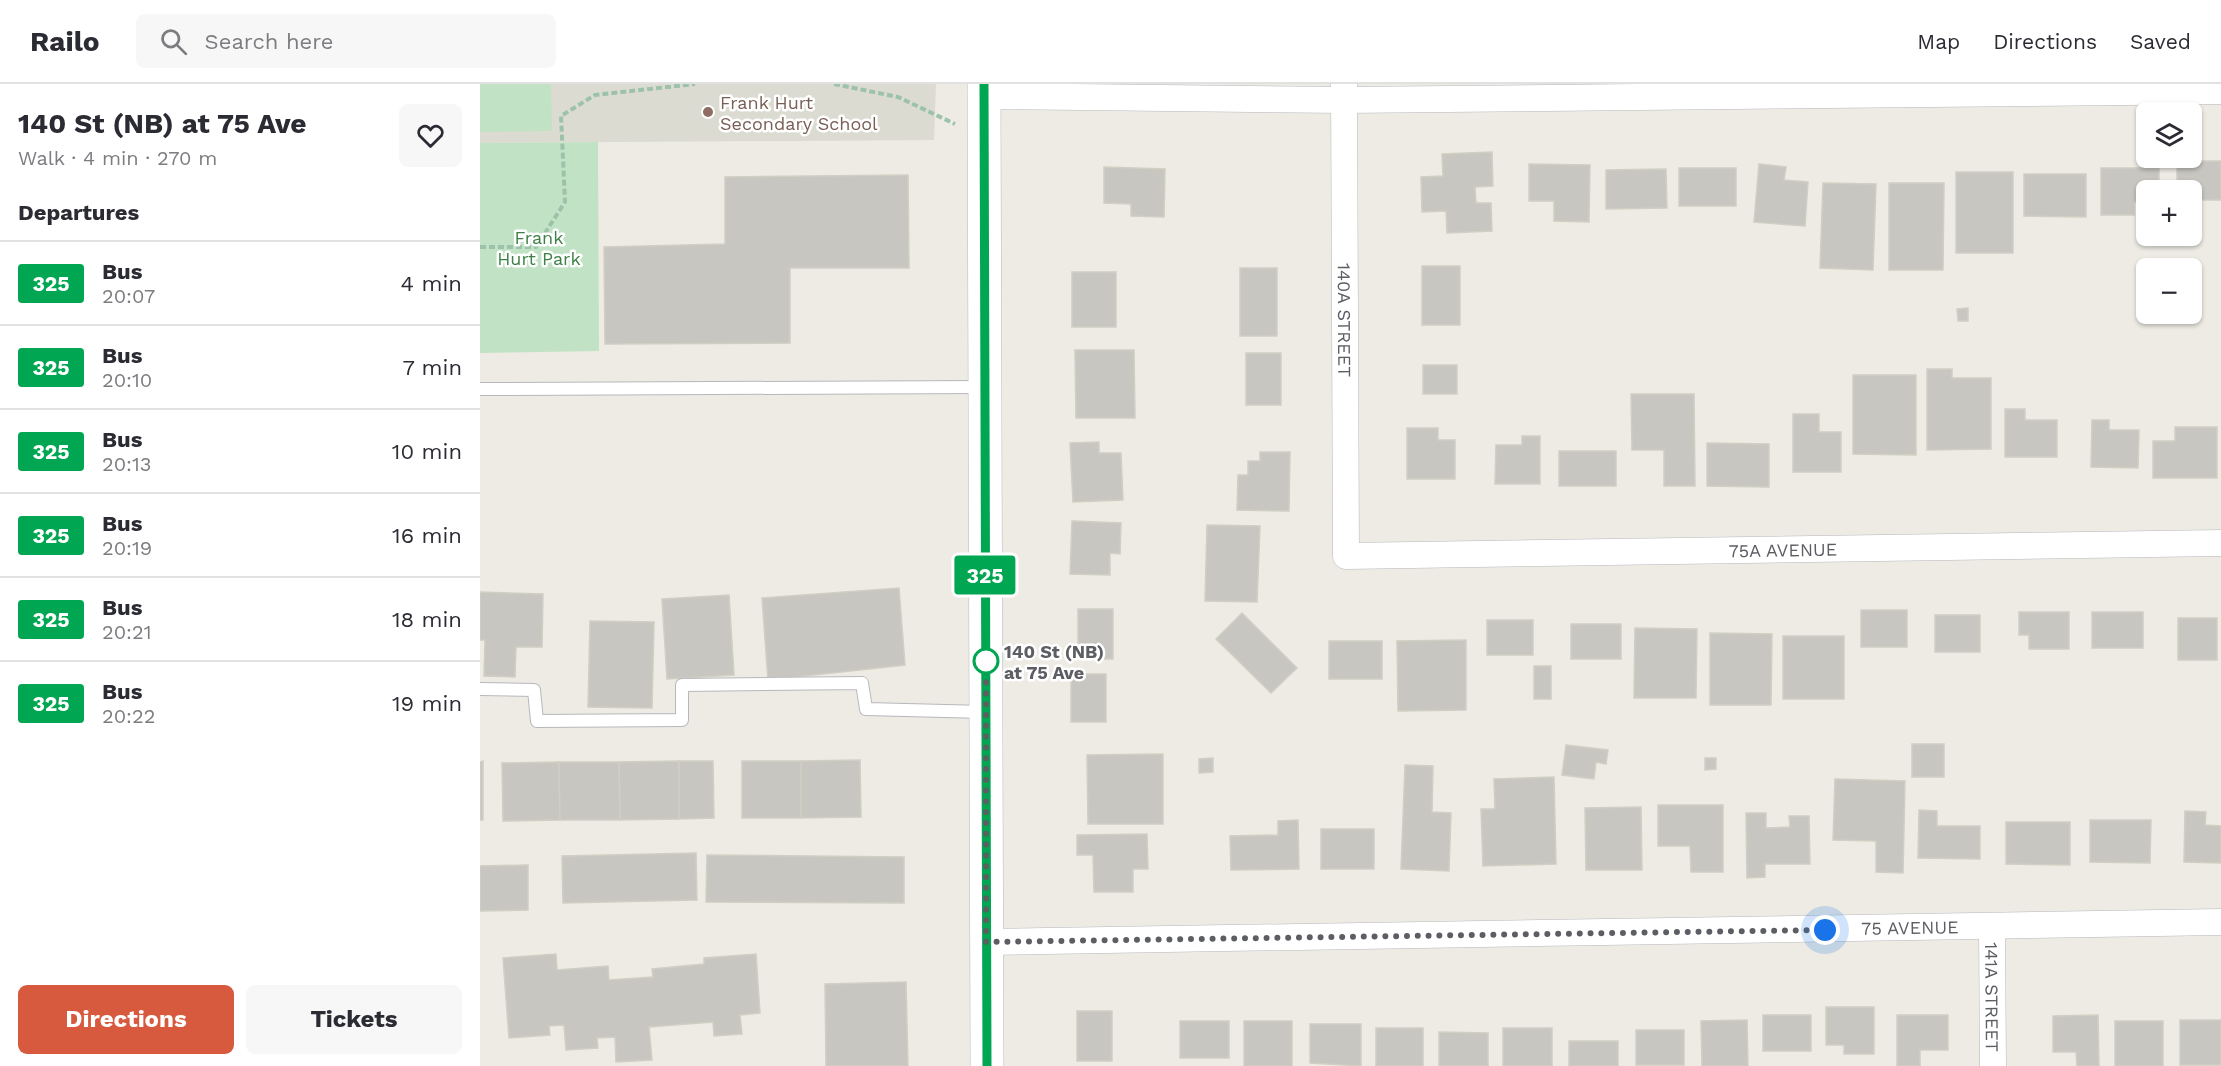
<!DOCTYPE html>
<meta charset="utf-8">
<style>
body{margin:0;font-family:"Work Sans",sans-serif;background:#f7f7f7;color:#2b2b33;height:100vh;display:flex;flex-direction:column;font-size:22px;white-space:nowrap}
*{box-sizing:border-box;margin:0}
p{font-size:20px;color:#7c7c81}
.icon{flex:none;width:33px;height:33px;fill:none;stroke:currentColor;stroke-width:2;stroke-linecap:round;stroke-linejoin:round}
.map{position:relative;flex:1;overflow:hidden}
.details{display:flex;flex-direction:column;background:#fff;width:480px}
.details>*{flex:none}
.badge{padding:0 12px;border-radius:4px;font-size:21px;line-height:39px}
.buttons{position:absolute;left:1656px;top:18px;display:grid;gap:12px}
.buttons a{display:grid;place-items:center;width:66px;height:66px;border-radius:9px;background:#fff;box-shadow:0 2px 4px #0004;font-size:30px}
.you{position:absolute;width:30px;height:30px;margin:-15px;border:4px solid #fff;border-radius:50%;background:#1a73e8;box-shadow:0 0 0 9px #1a73e833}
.map>.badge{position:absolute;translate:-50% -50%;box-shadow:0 0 0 3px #fff}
h2{padding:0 18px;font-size:22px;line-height:54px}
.round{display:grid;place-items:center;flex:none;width:63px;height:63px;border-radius:9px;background:#f7f7f7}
.summary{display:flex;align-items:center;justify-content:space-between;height:102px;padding:0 18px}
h1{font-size:28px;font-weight:700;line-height:45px}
.cta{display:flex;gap:12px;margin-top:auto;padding:12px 18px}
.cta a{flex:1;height:69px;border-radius:9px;background:#d75a3f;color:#fff;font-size:24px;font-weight:700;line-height:69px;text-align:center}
.cta a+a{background:#f7f7f7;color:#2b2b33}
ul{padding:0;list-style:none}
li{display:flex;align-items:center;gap:18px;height:84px;padding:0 18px;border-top:2px solid #e1e1e2}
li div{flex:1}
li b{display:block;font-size:22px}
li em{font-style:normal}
li .badge{min-width:66px;font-weight:700;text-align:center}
header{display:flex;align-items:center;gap:36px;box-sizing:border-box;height:84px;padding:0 30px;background:#fff;border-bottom:2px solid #e1e1e2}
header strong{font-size:28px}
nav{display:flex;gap:33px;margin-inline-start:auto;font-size:21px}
.search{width:420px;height:54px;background:#f7f7f7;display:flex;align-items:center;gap:15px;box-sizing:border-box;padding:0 21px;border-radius:9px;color:#7c7c81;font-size:22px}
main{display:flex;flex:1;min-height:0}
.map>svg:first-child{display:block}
</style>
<header>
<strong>Railo</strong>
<div class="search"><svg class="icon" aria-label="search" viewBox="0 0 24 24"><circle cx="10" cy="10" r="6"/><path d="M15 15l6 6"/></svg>Search here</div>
<nav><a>Map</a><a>Directions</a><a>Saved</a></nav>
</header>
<main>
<section class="details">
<div class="summary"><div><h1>140 St (NB) at 75 Ave</h1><p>Walk · 4 min · 270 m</p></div><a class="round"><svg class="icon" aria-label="heart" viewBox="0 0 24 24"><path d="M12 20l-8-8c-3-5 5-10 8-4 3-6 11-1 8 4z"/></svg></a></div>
<h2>Departures</h2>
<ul>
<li><span class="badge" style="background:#00a651;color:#fff">325</span><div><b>Bus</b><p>20:07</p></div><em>4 min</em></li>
<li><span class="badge" style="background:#00a651;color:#fff">325</span><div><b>Bus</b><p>20:10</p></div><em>7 min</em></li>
<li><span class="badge" style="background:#00a651;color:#fff">325</span><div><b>Bus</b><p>20:13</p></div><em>10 min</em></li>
<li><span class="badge" style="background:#00a651;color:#fff">325</span><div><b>Bus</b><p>20:19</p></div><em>16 min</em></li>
<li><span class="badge" style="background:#00a651;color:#fff">325</span><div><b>Bus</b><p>20:21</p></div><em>18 min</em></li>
<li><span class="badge" style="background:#00a651;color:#fff">325</span><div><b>Bus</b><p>20:22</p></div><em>19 min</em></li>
</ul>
<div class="cta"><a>Directions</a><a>Tickets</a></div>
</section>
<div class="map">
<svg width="1741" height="982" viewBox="0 0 1741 982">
<rect width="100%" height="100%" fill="#edebe4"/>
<path fill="#dcdbd2" d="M0 0H456L454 56 0 59Z"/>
<g fill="#c2e2c5">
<path d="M0 0H71L72 47 0 48Z"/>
<path d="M118 58 119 267 0 269V59Z"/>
</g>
<g fill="#c8c6c0" stroke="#d1cec3" stroke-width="1.5">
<path d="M1012 68 1013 102 995 103 996 119H1011L1012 147 967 149 966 127 942 128 941 93 963 92 962 70Z"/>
<path d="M1697 77H1741V116H1712V106H1697Z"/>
<path d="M1049 80 1110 81 1109 138 1074 137V117H1049Z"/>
<path d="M1279 80 1306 83 1304 96 1328 98 1325 142 1274 138Z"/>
<path d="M624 83 685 85 684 133 651 132V120L624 119Z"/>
<rect x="1199" y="84" width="57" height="38"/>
<path d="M1621 84H1679V106H1666V118H1654V131H1621Z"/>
<path d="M1186 85 1187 124 1126 125V86Z"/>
<rect x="1476" y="88" width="57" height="81"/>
<path d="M1544 90H1606V133L1544 132Z"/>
<path d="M428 91 429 184H310V259L125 260 124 163 245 160V93Z"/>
<path d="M1343 99 1396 100 1393 186 1340 184Z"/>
<path d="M1409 99H1464L1463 186H1409Z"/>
<rect x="942" y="182" width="38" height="59"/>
<rect x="760" y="184" width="37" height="68"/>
<rect x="592" y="188" width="44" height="55"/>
<path d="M1488 224V237H1478L1477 225Z"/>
<path d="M595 266H654L655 334H596Z"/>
<rect x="766" y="269" width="35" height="52"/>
<rect x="943" y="281" width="34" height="29"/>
<path d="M1447 285H1472V294H1511V365L1447 366Z"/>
<path d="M1373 291H1436V371L1373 370Z"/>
<path d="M1151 310H1214L1215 402H1184V366H1152Z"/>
<path d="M1525 325H1545V336H1577V373H1525Z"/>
<path d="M1313 330H1339V348H1361V388H1313Z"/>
<path d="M1612 336H1629V346H1659L1658 384 1611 383Z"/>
<path d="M1695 343H1737V394H1673V357H1695Z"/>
<path d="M927 344H958V356H975V395H927Z"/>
<path d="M1042 352H1060V400H1015L1016 361H1042Z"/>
<path d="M619 358V369H641L643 416 593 418 590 359Z"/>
<path d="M1227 359 1289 360V403L1227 402Z"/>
<rect x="1079" y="367" width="57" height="35"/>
<path d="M780 368H810L809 427 757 426 758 391H768V377H780Z"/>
<path d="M592 437 641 439 640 470 630 469V491L590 490Z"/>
<path d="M727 441 780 442 777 518 725 517Z"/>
<path d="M419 504 425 581 288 596 282 514Z"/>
<path d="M0 508 63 510 62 563H36L35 593 4 592 5 556H0Z"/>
<path d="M249 511 254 591 187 595 182 515Z"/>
<rect x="598" y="525" width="35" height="50"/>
<rect x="1381" y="526" width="46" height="37"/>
<path d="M1539 528H1589V565H1549V551H1539Z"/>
<rect x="1612" y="528" width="51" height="36"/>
<path d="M762 529 817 584 791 609 736 555Z"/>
<rect x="1455" y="531" width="45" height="37"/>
<rect x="1698" y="534" width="39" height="42"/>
<rect x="1007" y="536" width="46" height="35"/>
<path d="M110 537 174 538 172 624 108 623Z"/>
<rect x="1091" y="540" width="50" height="35"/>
<path d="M1155 544 1217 545 1216 614H1154Z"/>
<path d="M1230 549 1292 550 1291 621H1230Z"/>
<rect x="1303" y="552" width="61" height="63"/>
<path d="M986 556V626L918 627 917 557Z"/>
<rect x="849" y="557" width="53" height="38"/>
<rect x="1054" y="582" width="17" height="33"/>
<rect x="591" y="590" width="35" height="48"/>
<rect x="1432" y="660" width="32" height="33"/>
<path d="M1086 661 1128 666 1126 680 1116 678 1114 695 1082 691Z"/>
<path d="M683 670V740H608L607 671Z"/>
<path d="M733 674V688L719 689V675Z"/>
<path d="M1225 674H1236V685L1225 686Z"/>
<path d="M380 676 381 733 321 734V677Z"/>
<path d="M3 677V736H0V678Z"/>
<path d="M199 677V735L140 736 139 678Z"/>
<path d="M199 677H233L234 734 199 735Z"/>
<rect x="262" y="677" width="59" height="57"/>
<path d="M79 678 80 736 23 737 22 679Z"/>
<path d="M79 678H139L140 736H80Z"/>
<path d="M925 681 953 682 952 728 971 729 969 787 921 785Z"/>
<path d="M1074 693 1076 780 1003 782 1001 725H1015L1014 695Z"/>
<path d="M1355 695 1425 697 1423 789 1396 788V757L1353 756Z"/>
<path d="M1178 721H1243V788H1211L1210 762H1178Z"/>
<path d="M1161 723 1162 786H1106L1105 724Z"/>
<path d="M1439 726 1457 727V742H1500V775L1438 774Z"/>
<path d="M1705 727 1726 728 1725 741 1741 742V779L1704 778Z"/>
<path d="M1266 729H1286V744L1310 743 1309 732H1329L1330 780H1285V793L1267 794Z"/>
<path d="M818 736 819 785 751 786 750 752 798 751V737Z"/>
<path d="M1610 736H1671L1670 779 1610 778Z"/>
<path d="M1526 738H1590V781L1526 780Z"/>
<rect x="841" y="745" width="53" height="40"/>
<path d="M667 750 668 785H653V808H614L613 771H597V751Z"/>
<path d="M216 769 217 816 83 819 82 772Z"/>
<path d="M227 771 424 773V819L226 818Z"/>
<path d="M48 781V826L0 827V782Z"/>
<path d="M76 870 77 886 128 882 129 896 173 893 172 885 224 880V874L276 870 280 929 260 931 262 950 234 952 233 938 169 943 172 976 136 978 135 953 117 954 118 964 86 966 84 941 69 942 70 951 29 954 23 874Z"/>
<path d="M426 898 428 982H346L345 900Z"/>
<path d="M1346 923H1394V970H1364V961H1346Z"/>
<rect x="597" y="927" width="35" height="50"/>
<rect x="1283" y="931" width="48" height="36"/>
<path d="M1417 931H1468V966H1440V982H1417Z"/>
<path d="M1618 931 1619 982H1597L1596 968H1573V932Z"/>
<path d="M1267 936 1268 982H1222L1221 937Z"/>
<rect x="1700" y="936" width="41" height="45"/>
<rect x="700" y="937" width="49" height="37"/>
<rect x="764" y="937" width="48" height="45"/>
<rect x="1635" y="937" width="48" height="45"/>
<path d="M830 940H881V982L830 979Z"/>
<rect x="896" y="944" width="47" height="38"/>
<rect x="1023" y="944" width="49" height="38"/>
<rect x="1156" y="946" width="48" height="35"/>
<path d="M959 948 1008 949V982H959Z"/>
<rect x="1089" y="957" width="49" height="25"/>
</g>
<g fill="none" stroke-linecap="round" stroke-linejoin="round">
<g stroke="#b6b8bc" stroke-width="14">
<g id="service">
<path d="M0 305 503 303"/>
<path d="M0 605 54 606 57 637 202 636V601L382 599 386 625 505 628"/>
</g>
</g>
<g stroke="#b6b8bc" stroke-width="27">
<g id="minor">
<path id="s1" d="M864 0 866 472 1741 459"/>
<path d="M504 12 864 16 1741 7"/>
<path id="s2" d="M1512 844 1513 982"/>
<path id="s3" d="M506 858 1741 838"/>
</g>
</g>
<g stroke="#b7b9be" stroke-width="34">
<path id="secondary" d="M504 0 507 982"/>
</g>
<g stroke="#9cc2aa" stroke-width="4" stroke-dasharray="6 3" stroke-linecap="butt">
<path d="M354 0 418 13 475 40"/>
<path d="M0 163H56L85 118 81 32 115 11 215 0"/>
</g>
<use href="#service" stroke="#fff" stroke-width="12"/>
<use href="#minor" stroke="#fff" stroke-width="26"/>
<use href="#secondary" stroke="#fff" stroke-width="33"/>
</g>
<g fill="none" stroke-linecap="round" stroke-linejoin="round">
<g stroke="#fff" stroke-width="14">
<path id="line" d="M504 0 507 982"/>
</g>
<use href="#line" stroke="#00a651" stroke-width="9"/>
<path stroke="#5c5e63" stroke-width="6" stroke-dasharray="0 10.8" d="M506 577V858L1345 846"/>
</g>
<circle fill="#8d6e63" stroke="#fff" stroke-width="2" cx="228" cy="28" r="6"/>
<circle fill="#fff" stroke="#00a651" stroke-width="3" cx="506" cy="577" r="12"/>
<g text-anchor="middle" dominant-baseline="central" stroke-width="5" stroke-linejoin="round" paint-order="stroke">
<g font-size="18" fill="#785e54" stroke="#fff" text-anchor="start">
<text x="240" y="18">Frank Hurt<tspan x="240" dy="21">Secondary School</tspan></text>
</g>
<g font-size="18" fill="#3d8047" stroke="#fff">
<text x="59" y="153">Frank<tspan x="59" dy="21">Hurt Park</tspan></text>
</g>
<g font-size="18" fill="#5c5e63" stroke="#fff">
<text stroke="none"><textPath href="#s1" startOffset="236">140A STREET</textPath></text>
<text stroke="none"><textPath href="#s1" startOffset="909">75A AVENUE</textPath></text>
<text stroke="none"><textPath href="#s3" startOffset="924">75 AVENUE</textPath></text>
<text stroke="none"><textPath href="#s2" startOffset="69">141A STREET</textPath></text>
</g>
<g font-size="18" font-weight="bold" fill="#5c5e63" stroke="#fff" text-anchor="start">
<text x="524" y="567">140 St (NB)<tspan x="524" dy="21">at 75 Ave</tspan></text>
</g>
</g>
</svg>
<div class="buttons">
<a><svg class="icon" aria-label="layers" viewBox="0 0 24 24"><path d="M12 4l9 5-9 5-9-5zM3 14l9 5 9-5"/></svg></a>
<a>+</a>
<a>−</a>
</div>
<div class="you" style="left:1345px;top:846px"></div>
<b class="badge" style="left:505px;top:491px;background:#00a651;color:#fff">325</b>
</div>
</main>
